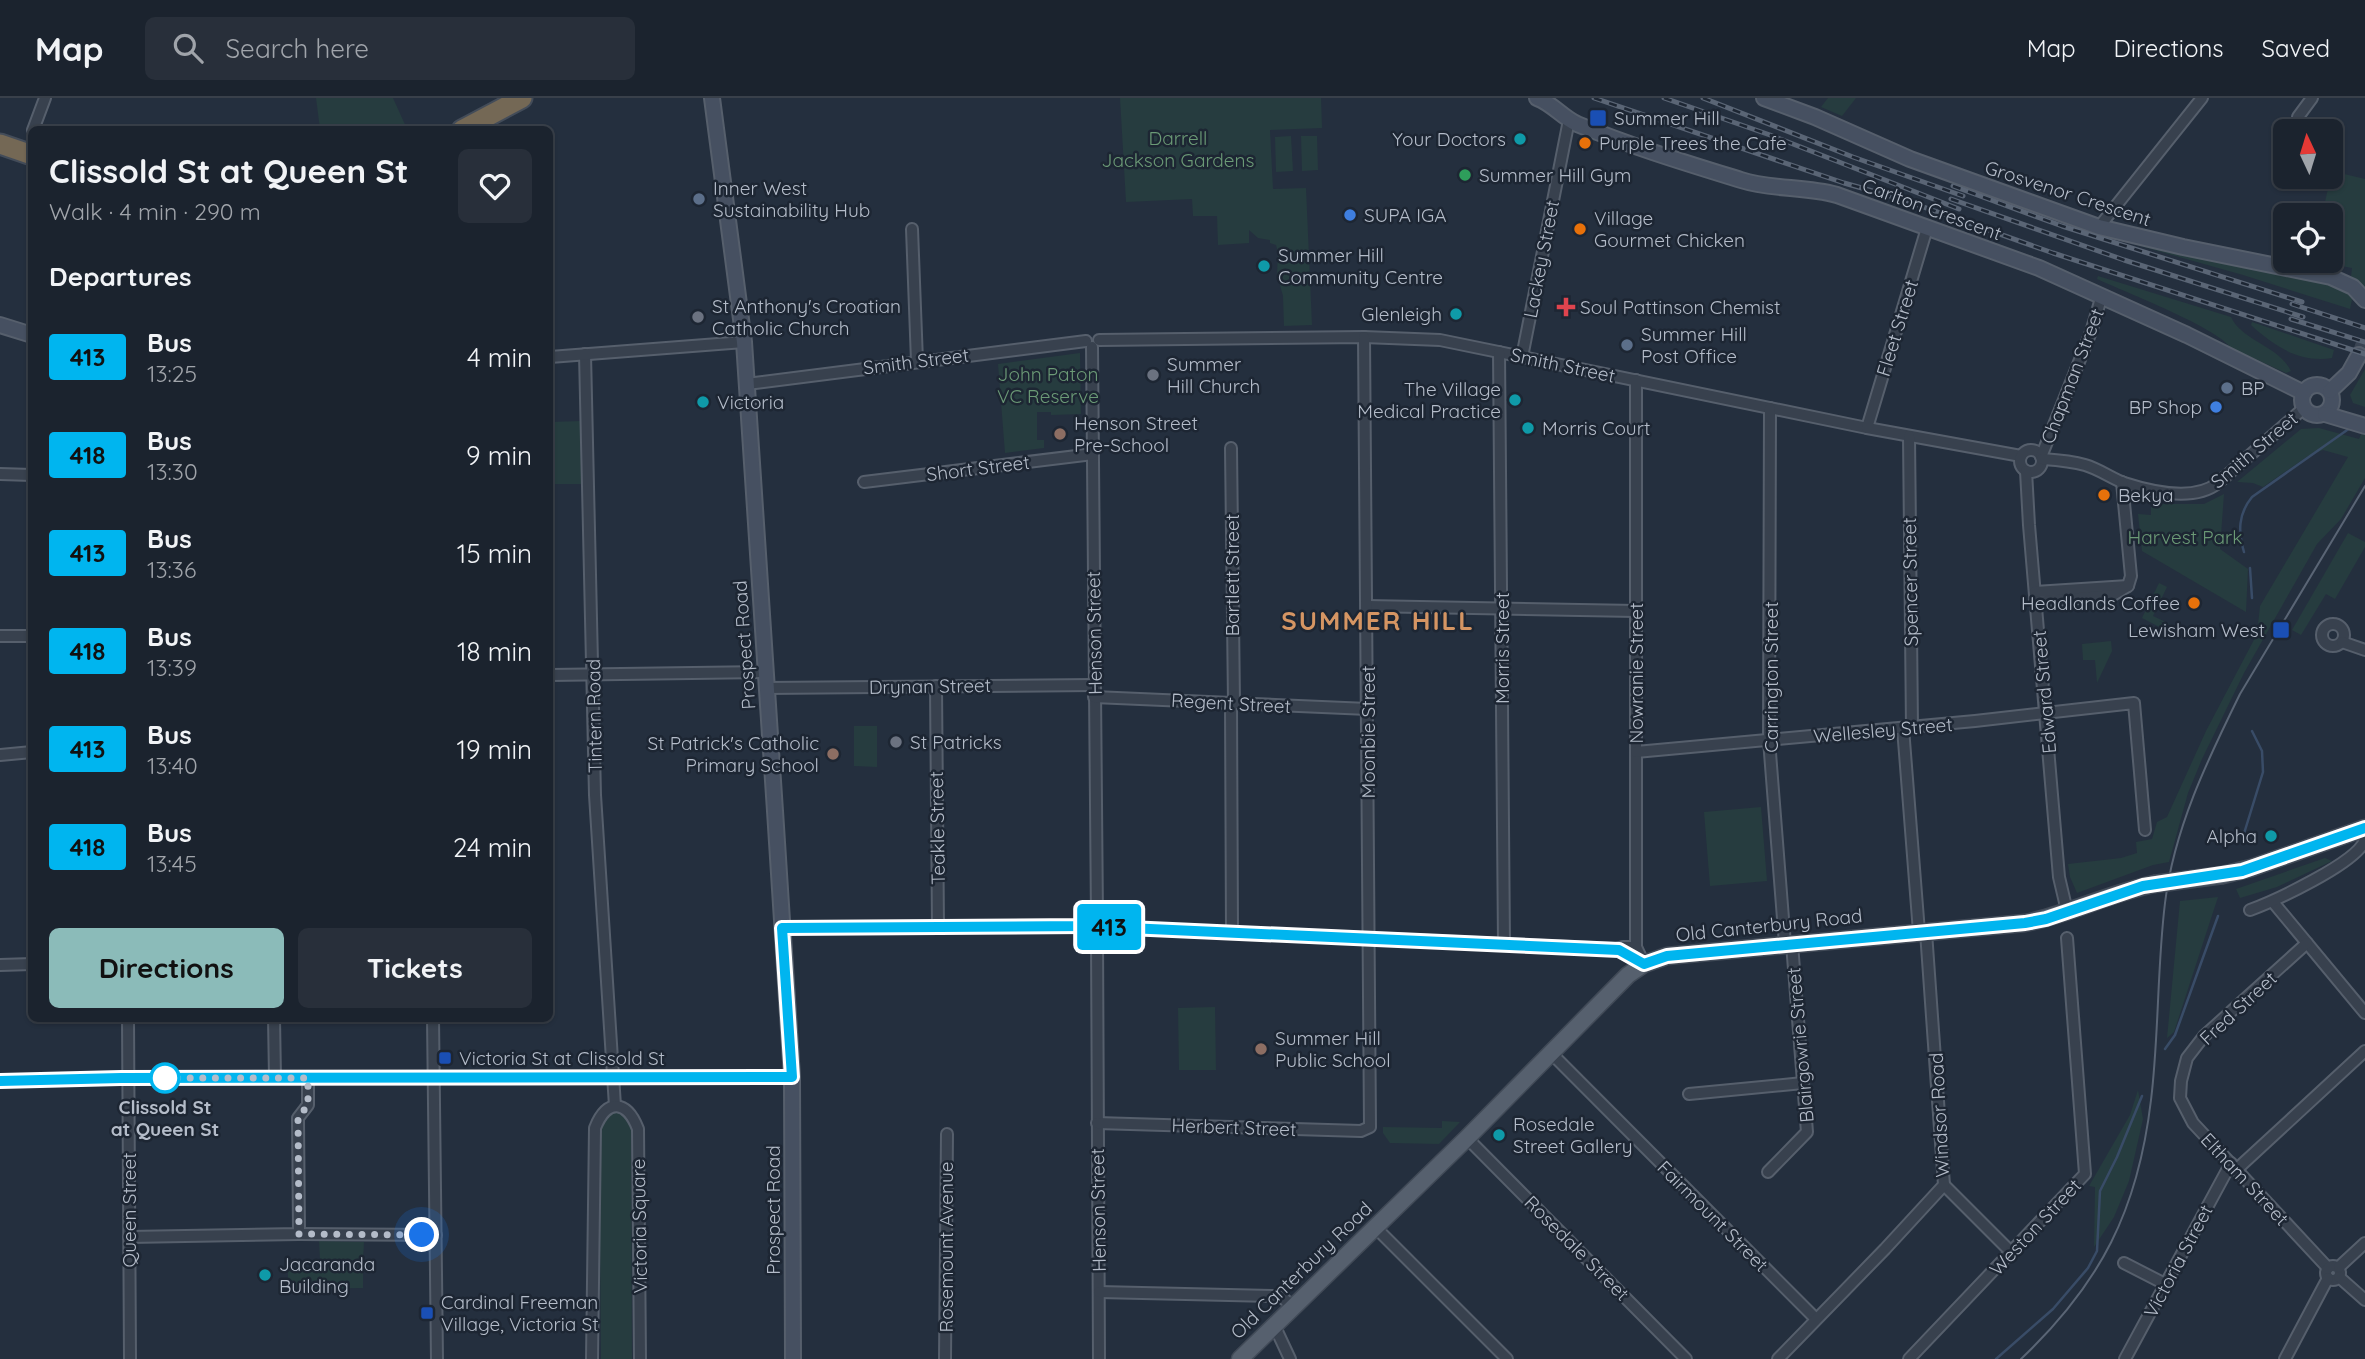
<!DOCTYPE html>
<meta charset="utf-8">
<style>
body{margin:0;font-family:Quicksand,sans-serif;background:#282f3a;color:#f1f3f6;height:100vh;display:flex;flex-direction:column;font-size:26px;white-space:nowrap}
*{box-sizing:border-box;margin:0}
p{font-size:23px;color:#a0a4aa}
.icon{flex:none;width:38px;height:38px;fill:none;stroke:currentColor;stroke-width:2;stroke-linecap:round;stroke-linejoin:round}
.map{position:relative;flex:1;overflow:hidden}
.side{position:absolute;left:28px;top:28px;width:525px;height:896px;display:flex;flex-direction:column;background:#1b232e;border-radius:10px;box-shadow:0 2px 5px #0004,0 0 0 2px #39404a}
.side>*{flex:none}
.badge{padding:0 14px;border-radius:5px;font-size:24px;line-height:46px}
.needle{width:46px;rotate:356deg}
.controls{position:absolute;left:2273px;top:21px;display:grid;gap:14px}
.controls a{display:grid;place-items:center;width:70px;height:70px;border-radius:10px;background:#1b232e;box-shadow:0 2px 5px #0004,0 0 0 2px #39404a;font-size:35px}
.you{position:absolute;width:35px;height:35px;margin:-18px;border:5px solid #fff;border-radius:50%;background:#1a73e8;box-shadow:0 0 0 10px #1a73e833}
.map>.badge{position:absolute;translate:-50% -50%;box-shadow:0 0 0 4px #fff}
h2{padding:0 21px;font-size:26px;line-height:63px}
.round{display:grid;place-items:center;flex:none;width:74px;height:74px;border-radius:10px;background:#282f3a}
.head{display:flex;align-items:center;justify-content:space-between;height:119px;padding:0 21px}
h1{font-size:33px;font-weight:700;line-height:52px}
.button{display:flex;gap:14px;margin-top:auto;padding:14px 21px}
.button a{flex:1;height:80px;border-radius:10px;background:#8bbbb9;color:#111;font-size:28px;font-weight:700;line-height:80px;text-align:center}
.button a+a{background:#282f3a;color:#f1f3f6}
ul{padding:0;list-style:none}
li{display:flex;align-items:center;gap:21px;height:98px;padding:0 21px}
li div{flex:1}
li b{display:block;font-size:26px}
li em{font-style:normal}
li .badge{min-width:77px;font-weight:700;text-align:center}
header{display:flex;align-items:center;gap:42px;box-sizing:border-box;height:98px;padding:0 35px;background:#1b232e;border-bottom:2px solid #39404a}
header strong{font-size:33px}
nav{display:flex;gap:38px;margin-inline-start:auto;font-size:24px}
.search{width:490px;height:63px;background:#282f3a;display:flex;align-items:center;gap:18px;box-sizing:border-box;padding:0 24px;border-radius:10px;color:#a0a4aa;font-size:26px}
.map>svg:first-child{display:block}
</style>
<header>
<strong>Map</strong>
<div class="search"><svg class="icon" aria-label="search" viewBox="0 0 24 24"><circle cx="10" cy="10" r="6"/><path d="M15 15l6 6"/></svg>Search here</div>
<nav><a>Map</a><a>Directions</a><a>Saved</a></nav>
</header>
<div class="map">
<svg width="2365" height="1261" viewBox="0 0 2365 1261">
<rect width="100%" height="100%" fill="#242f3e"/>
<g fill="#263c3f">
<path d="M316 0H393L407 31H320Z"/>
<path d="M1120 0H1321L1322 30 1270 32 1273 91 1306 90 1312 227 1284 228 1283 198 1277 177 1278 155 1276 147 1270 145V142L1258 140 1249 132V145L1218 147 1217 118H1193L1192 101 1126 104Z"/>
<path d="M1828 0H1856L1842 18 1821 9Z"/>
<path d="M1291 38 1293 73 1276 74 1275 39Z"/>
<path d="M1301 38H1317L1318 72 1302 73Z"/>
<path d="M2332 73 2365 81V189L2351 178 2352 170 2315 163H2331V117H2322Z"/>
<path d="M2134 142 2342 190 2353 197 2350 211 2243 177 2133 146Z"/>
<path d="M2098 178 2231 219C2242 243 2279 248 2291 273L2286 275 2231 250C2216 229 2125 194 2097 181Z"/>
<path d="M2252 224 2334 252 2332 260C2299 265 2274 248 2251 227Z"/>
<path d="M1080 255 1081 316 1051 317V314H1037V342H1044V350L1005 355 998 266Z"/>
<path d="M2365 271V309L2353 305 2350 297Z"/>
<path d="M581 323 584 386H550V324Z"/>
<path d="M2365 328V380L2341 421 2317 446 2244 575 2202 661 2188 695 2169 764 2153 767 2077 795 2070 779 2068 766 2121 760 2137 755 2136 744 2152 741 2157 724 2167 719 2206 633 2257 536 2260 508 2348 359 2323 352 2308 358 2263 389 2253 385 2237 384 2301 331 2319 330 2359 341Z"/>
<path d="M2224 396 2220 451 2248 471 2246 514 2142 453 2138 416 2151 417V406H2204Z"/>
<path d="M2348 435 2365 444V449L2335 501 2326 496 2301 537 2292 532Z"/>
<path d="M2159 485 2167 489 2153 518 2172 527 2159 523 2171 530 2169 534 2142 520Z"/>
<path d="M2111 543 2112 553 2097 585 2095 562H2083L2082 546Z"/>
<path d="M854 628H877V669L854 668Z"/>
<path d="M1761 709 1767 783 1710 788 1704 714Z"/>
<path d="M2325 760 2332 763 2277 789 2240 800 2236 791Z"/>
<path d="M2218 799 2174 934 2167 940 2180 803Z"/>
<path d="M1215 909 1216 972H1179L1178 910Z"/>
<path d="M2138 992 2143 1021 2129 1083 2114 1119 2094 1149 2095 1089 2089 1088 2130 1017Z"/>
<path d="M617 1014C627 1016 630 1022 631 1031L632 1261H601L599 1034C602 1022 605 1018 617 1014Z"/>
<path d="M1442 1023 1460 1024 1439 1046 1390 1045 1383 1035V1029L1442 1030Z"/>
<path d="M319 1143 364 1144 363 1162H320Z"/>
<path d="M363 1169V1190L288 1191V1170Z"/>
</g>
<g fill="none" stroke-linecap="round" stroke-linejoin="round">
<g stroke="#394c67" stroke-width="2.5">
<path d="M2244 454C2238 434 2238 416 2252 399L2350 330"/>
<path d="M2250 470 2252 500"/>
<path d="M2242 742 2263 674 2262 653 2252 633"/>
<path d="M2165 951 2175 937 2218 818"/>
<path d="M1996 1261 2053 1211 2088 1170 2097 1153 2100 1093 2117 1059 2142 998"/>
</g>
<path stroke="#3a4453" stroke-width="14" stroke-dasharray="14 7" stroke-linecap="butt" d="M2359 257 2365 239"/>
<g stroke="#565f6c" stroke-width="14">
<g id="street">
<path d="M2298 19 2312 0"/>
<path d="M33 32 45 0"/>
<path d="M2099 129 2202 0"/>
<path d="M912 131 917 263"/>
<path d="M1099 242 1364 239 1440 242 1867 330 2021 358"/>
<path d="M1092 249 1097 820"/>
<path d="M1499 254 1504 846"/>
<path d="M585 256 595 697 615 1008"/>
<path d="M550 259 744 244"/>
<path d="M1522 259 1569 22"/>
<path d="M1636 282V849L1644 866"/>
<path d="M747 286 1086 243"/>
<path d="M1770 310 1769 642 1785 846"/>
<path d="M1867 330 1927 130"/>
<path d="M1909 338 1912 629"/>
<path d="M1231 350 1234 605"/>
<circle cx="2031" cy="363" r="11"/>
<path d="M2041 359 2091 234 2102 197"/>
<path d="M2042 361C2056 362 2071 363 2085 367 2099 371 2111 380 2124 385 2152 394 2194 404 2218 385L2304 310"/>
<path d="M2026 373 2029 427 2059 779 2067 813"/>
<path d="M0 376 32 377"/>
<path d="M864 384 1093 356"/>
<path d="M2035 494 2128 488"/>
<path d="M2035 504 2113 497 2128 488 2131 478 2122 384"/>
<path d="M1367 508 1636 513"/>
<circle cx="2333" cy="537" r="11"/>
<path d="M0 538H32"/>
<path d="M2342 544 2365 552"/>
<path d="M550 577 765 574"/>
<path d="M936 588 938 829"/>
<path d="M766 590 1093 587"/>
<path d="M1094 599 1368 611"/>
<path d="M1231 605 1232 834"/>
<path d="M1903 630 1919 834"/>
<path d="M1636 654 1975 623 2134 605 2145 732"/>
<path d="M0 657 32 654"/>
<path d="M2273 804 2365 915"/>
<path d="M2250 812C2274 803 2357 765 2365 742"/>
<path d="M1106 829 1616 851 1623 849H1636"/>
<path d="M782 830 1088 828"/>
<path d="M1097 838 1099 1261"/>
<path d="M2307 845 2204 938 2187 960 2181 983 2180 1000 2193 1025 2328 1170"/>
<path d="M0 867 32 866"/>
<path d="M128 920 130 1261"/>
<path d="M274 920 275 980"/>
<path d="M433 920 437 1261"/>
<path d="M1551 955 1816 1221"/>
<path d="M0 983 121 980 792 979"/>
<path d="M1689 996 1803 985"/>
<path d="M1097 1025 1361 1033 1370 1029 1364 239"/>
<path d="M1467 1040 1686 1261"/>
<path d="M2237 1071 2365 953"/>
<path d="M1768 1074 1807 1034 1792 846"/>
<path d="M1944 1087 2012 1155"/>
<path d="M1376 1130 1507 1261"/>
<path d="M299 1136 436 1137"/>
<path d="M129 1139 299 1136 298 1020 308 1007V980"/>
<path d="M2124 1165 2165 1186"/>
<circle cx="2333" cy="1175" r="7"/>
<path d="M2339 1169 2365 1145"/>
<path d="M2339 1179 2365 1202"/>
<path d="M1099 1194 1274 1198 1283 1200 1294 1210"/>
<path d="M1275 1229 1290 1261"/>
<path d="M592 1261 595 1030C607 1000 627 1002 638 1031L640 1261"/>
<path d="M945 1261 947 1036"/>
<path d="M1778 1261 1885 1151 1944 1087 1926 834"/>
<path d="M1909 1261 2085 1076 2067 840"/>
<path d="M2125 1261 2231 1065"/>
<path d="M2285 1261 2328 1180"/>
</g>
</g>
<g stroke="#565f6c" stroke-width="18">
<g id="secondary">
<path d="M712 0 744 244 775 713 792 979 793 1261"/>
<path d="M1537 0C1553 6 1562 19 1577 26 1630 48 1686 65 1741 82 1772 92 1805 88 1837 97L2039 170 2187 237 2304 295"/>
<path d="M1764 0 1815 19 1910 61 2099 129 2183 149 2331 179 2353 189 2365 202"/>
<path d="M0 227 32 237"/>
<circle cx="2317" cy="302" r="15"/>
<path d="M2330 293 2349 275 2359 257"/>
<path d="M2325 316 2365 328"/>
</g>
</g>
<g stroke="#414a57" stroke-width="19">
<g id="primary">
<path d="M2223 777 2251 770 2365 730"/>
<path d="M1240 1261 1467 1040 1628 877 1644 866 1667 858 2025 825C2070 816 2110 795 2154 786"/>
</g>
</g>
<g stroke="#434c59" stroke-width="23">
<g id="highway">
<path d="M462 32 522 0"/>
<path d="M0 46 32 57"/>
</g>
</g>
<use href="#street" stroke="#38414e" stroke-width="10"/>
<use href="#secondary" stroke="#465061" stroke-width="14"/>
<use href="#primary" stroke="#56606e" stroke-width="16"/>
<use href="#highway" stroke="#746855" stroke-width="19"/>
<path stroke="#5a6575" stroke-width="2" d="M2021 1261C2101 1185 2138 1112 2151 1002 2159 937 2157 870 2165 805 2174 731 2207 663 2240 596L2365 388"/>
<g stroke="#5a6575" stroke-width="5">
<g id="rail">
<path d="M1594 0 1844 85 1901 101 2053 155 2365 256"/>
<path d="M1664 0 1770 37 1959 111"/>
<path d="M1703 0 1853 59 1963 98"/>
<path d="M1953 88 2062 128 2302 204"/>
<path d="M1951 101 2124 162 2303 219"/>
<path d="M2292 206 2365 230"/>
<path d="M2291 221 2365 244"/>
</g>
</g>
<use href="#rail" stroke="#1d2633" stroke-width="2.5" stroke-dasharray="8" stroke-linecap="butt"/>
<g stroke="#414a57" stroke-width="19" stroke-linecap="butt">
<path id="primary-bridge" d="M2154 786 2223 777"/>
</g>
<use href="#primary-bridge" stroke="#56606e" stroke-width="16"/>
</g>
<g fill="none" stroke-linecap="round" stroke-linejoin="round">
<g stroke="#fff" stroke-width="16">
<path id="line" d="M0 983 121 980 792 979 782 830 1085 828 1097 820 1104 824 1106 829 1619 852 1644 866 1667 858 2025 825 2046 821 2143 788 2242 773 2365 730"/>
</g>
<use href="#line" stroke="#00b5ef" stroke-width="10"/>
<path stroke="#b4bcc9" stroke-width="7" stroke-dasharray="0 12.6" d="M165 980H308V1007L298 1020 299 1136 422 1137"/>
</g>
<g fill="#1a4fb4" stroke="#1d2633" stroke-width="2.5">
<rect x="1589" y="11" width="18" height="18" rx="3.5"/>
<rect x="2272" y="523" width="18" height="18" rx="3.5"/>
<rect x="438" y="953" width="14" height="14" rx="3.5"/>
<rect x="420" y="1208" width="14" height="14" rx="3.5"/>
</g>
<g fill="#0f9aa8" stroke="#1d2633" stroke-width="2.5">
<circle cx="1520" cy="41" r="7"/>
<circle cx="1264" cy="168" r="7"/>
<circle cx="1456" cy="216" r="7"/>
<circle cx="1515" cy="302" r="7"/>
<circle cx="703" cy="304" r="7"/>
<circle cx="1528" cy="330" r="7"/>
<circle cx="2271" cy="738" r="7"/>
<circle cx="1499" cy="1037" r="7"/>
<circle cx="265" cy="1177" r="7"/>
</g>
<g fill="#e8710a" stroke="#1d2633" stroke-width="2.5">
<circle cx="1585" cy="45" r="7"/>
<circle cx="1580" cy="131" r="7"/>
<circle cx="2104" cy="397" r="7"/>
<circle cx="2194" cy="505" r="7"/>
</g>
<circle fill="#2e9e5b" stroke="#1d2633" stroke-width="2.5" cx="1465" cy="77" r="7"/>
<g fill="#5c6f8a" stroke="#1d2633" stroke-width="2.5">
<circle cx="699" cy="101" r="7"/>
<circle cx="1627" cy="247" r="7"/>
<circle cx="2227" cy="290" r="7"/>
</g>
<g fill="#3f7fe0" stroke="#1d2633" stroke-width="2.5">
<circle cx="1350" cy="117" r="7"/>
<circle cx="2216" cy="309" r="7"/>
</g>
<path fill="#e0444e" stroke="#1d2633" stroke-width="2.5" d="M1562.5 198.5h7v7h7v7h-7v7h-7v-7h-7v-7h7z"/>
<g fill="#6b7280" stroke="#1d2633" stroke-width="2.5">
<circle cx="698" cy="219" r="7"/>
<circle cx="1153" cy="277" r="7"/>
<circle cx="896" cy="644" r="7"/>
</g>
<g fill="#8d6e63" stroke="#1d2633" stroke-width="2.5">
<circle cx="1060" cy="336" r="7"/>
<circle cx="833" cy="656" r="7"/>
<circle cx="1261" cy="951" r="7"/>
</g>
<circle fill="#fff" stroke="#00b5ef" stroke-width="3.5" cx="165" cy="980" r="14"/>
<g text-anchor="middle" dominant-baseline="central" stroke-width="5" stroke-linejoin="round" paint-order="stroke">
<g font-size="19" fill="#b4bcc9" stroke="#1d2633" text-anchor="start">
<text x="1614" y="20">Summer Hill</text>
<text x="1506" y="41" text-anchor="end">Your Doctors</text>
<text x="1599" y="45">Purple Trees the Cafe</text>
<text x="1479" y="77">Summer Hill Gym</text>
<text x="713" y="90">Inner West<tspan x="713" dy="22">Sustainability Hub</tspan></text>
<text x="1364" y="117">SUPA IGA</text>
<text x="1594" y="120">Village<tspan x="1594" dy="22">Gourmet Chicken</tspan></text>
<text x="1278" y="157">Summer Hill<tspan x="1278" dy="22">Community Centre</tspan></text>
<text x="712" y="208">St Anthony's Croatian<tspan x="712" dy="22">Catholic Church</tspan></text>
<text x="1580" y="209">Soul Pattinson Chemist</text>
<text x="1442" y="216" text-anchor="end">Glenleigh</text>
<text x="1641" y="236">Summer Hill<tspan x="1641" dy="22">Post Office</tspan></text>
<text x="1167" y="266">Summer<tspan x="1167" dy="22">Hill Church</tspan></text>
<text x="2241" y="290">BP</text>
<text x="1501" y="291" text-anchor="end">The Village<tspan x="1501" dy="22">Medical Practice</tspan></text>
<text x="717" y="304">Victoria</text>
<text x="2202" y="309" text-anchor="end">BP Shop</text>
<text x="1074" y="325">Henson Street<tspan x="1074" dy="22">Pre-School</tspan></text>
<text x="1542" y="330">Morris Court</text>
<text x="2118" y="397">Bekya</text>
<text x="2180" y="505" text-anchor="end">Headlands Coffee</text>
<text x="2265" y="532" text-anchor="end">Lewisham West</text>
<text x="910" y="644">St Patricks</text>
<text x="819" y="645" text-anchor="end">St Patrick's Catholic<tspan x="819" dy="22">Primary School</tspan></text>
<text x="2257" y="738" text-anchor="end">Alpha</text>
<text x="1275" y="940">Summer Hill<tspan x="1275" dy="22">Public School</tspan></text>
<text x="459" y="960">Victoria St at Clissold St</text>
<text x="1513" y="1026">Rosedale<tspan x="1513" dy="22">Street Gallery</tspan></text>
<text x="279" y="1166">Jacaranda<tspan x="279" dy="22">Building</tspan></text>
<text x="441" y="1204">Cardinal Freeman<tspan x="441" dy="22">Village, Victoria St</tspan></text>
</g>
<g font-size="19" fill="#6b9a76" stroke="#1d2633">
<text x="1178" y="40">Darrell<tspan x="1178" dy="22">Jackson Gardens</tspan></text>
<text x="1048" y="276">John Paton<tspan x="1048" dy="22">VC Reserve</tspan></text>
<text x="2185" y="439">Harvest Park</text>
</g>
<g font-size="19" fill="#b4bcc9" stroke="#1d2633">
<text transform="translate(2068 95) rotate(18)">Grosvenor Crescent</text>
<text transform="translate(1932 111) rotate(20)">Carlton Crescent</text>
<text transform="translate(1541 161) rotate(-79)">Lackey Street</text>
<text transform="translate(1897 230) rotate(-73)">Fleet Street</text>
<text transform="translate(916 263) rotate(-7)">Smith Street</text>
<text transform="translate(1563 267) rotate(12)">Smith Street</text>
<text transform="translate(2072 278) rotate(-69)">Chapman Street</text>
<text transform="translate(2254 352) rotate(-40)">Smith Street</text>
<text transform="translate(978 370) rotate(-7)">Short Street</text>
<text transform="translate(1232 477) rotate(-90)">Bartlett Street</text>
<text transform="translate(1910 484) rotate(-91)">Spencer Street</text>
<text transform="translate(1094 535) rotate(-91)">Henson Street</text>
<text transform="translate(744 547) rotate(-94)">Prospect Road</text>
<text transform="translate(1502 550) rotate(-90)">Morris Street</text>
<text transform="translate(1636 575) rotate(-90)">Nowranie Street</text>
<text transform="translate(1771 579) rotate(-90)">Carrington Street</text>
<text transform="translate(930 588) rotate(-1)">Drynan Street</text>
<text transform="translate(2044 594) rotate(-95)">Edward Street</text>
<text transform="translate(1231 605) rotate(3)">Regent Street</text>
<text transform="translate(594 618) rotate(-91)">Tintern Road</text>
<text transform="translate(1883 632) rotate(-5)">Wellesley Street</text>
<text transform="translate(1368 634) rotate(-90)">Moonbie Street</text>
<text transform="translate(937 730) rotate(-91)">Teakle Street</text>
<text transform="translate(1769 827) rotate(-6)">Old Canterbury Road</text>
<text transform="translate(2238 910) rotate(-43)">Fred Street</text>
<text transform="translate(1800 947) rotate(-95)">Blairgowrie Street</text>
<text transform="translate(1939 1017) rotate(-93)">Windsor Road</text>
<text transform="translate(1234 1029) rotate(2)">Herbert Street</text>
<text transform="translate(2245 1081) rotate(47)">Eltham Street</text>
<text transform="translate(129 1112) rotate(-90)">Queen Street</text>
<text transform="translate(773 1112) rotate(-90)">Prospect Road</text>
<text transform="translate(1098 1112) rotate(-91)">Henson Street</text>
<text transform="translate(1713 1118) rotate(45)">Fairmount Street</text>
<text transform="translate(639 1128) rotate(-91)">Victoria Square</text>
<text transform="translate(2035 1129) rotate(-47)">Weston Street</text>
<text transform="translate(946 1149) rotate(-90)">Rosemount Avenue</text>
<text transform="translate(1577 1150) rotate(45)">Rosedale Street</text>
<text transform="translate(2178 1163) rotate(-62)">Victoria Street</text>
<text transform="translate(1301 1172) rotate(-44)">Old Canterbury Road</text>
</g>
<g font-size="19" font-weight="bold" fill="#b4bcc9" stroke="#1d2633">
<text x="165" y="1009">Clissold St<tspan x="165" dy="22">at Queen St</tspan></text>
</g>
<g font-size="26" font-weight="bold" letter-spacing="2" fill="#d59563" stroke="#1d2633">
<text x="1378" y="522">SUMMER HILL</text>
</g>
</g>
</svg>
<div class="controls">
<a><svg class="needle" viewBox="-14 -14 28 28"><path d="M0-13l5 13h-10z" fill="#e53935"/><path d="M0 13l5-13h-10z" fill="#a0a4aa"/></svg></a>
<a><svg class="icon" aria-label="locate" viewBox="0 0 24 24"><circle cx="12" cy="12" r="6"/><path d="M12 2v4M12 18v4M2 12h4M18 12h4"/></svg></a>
</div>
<div class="you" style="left:422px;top:1137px"></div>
<b class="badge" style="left:1109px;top:829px;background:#00b5ef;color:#111">413</b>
<section class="side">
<div class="head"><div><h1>Clissold St at Queen St</h1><p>Walk · 4 min · 290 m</p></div><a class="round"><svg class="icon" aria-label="heart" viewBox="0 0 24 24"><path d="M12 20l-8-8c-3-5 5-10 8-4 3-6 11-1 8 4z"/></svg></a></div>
<h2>Departures</h2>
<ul>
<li><span class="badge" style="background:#00b5ef;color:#111">413</span><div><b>Bus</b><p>13:25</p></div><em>4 min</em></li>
<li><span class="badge" style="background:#00b5ef;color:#111">418</span><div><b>Bus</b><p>13:30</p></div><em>9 min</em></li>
<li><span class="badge" style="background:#00b5ef;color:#111">413</span><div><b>Bus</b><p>13:36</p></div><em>15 min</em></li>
<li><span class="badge" style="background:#00b5ef;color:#111">418</span><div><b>Bus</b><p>13:39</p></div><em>18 min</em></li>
<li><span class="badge" style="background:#00b5ef;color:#111">413</span><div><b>Bus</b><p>13:40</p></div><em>19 min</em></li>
<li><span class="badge" style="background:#00b5ef;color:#111">418</span><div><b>Bus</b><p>13:45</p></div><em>24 min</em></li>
</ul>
<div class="button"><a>Directions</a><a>Tickets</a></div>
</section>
</div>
